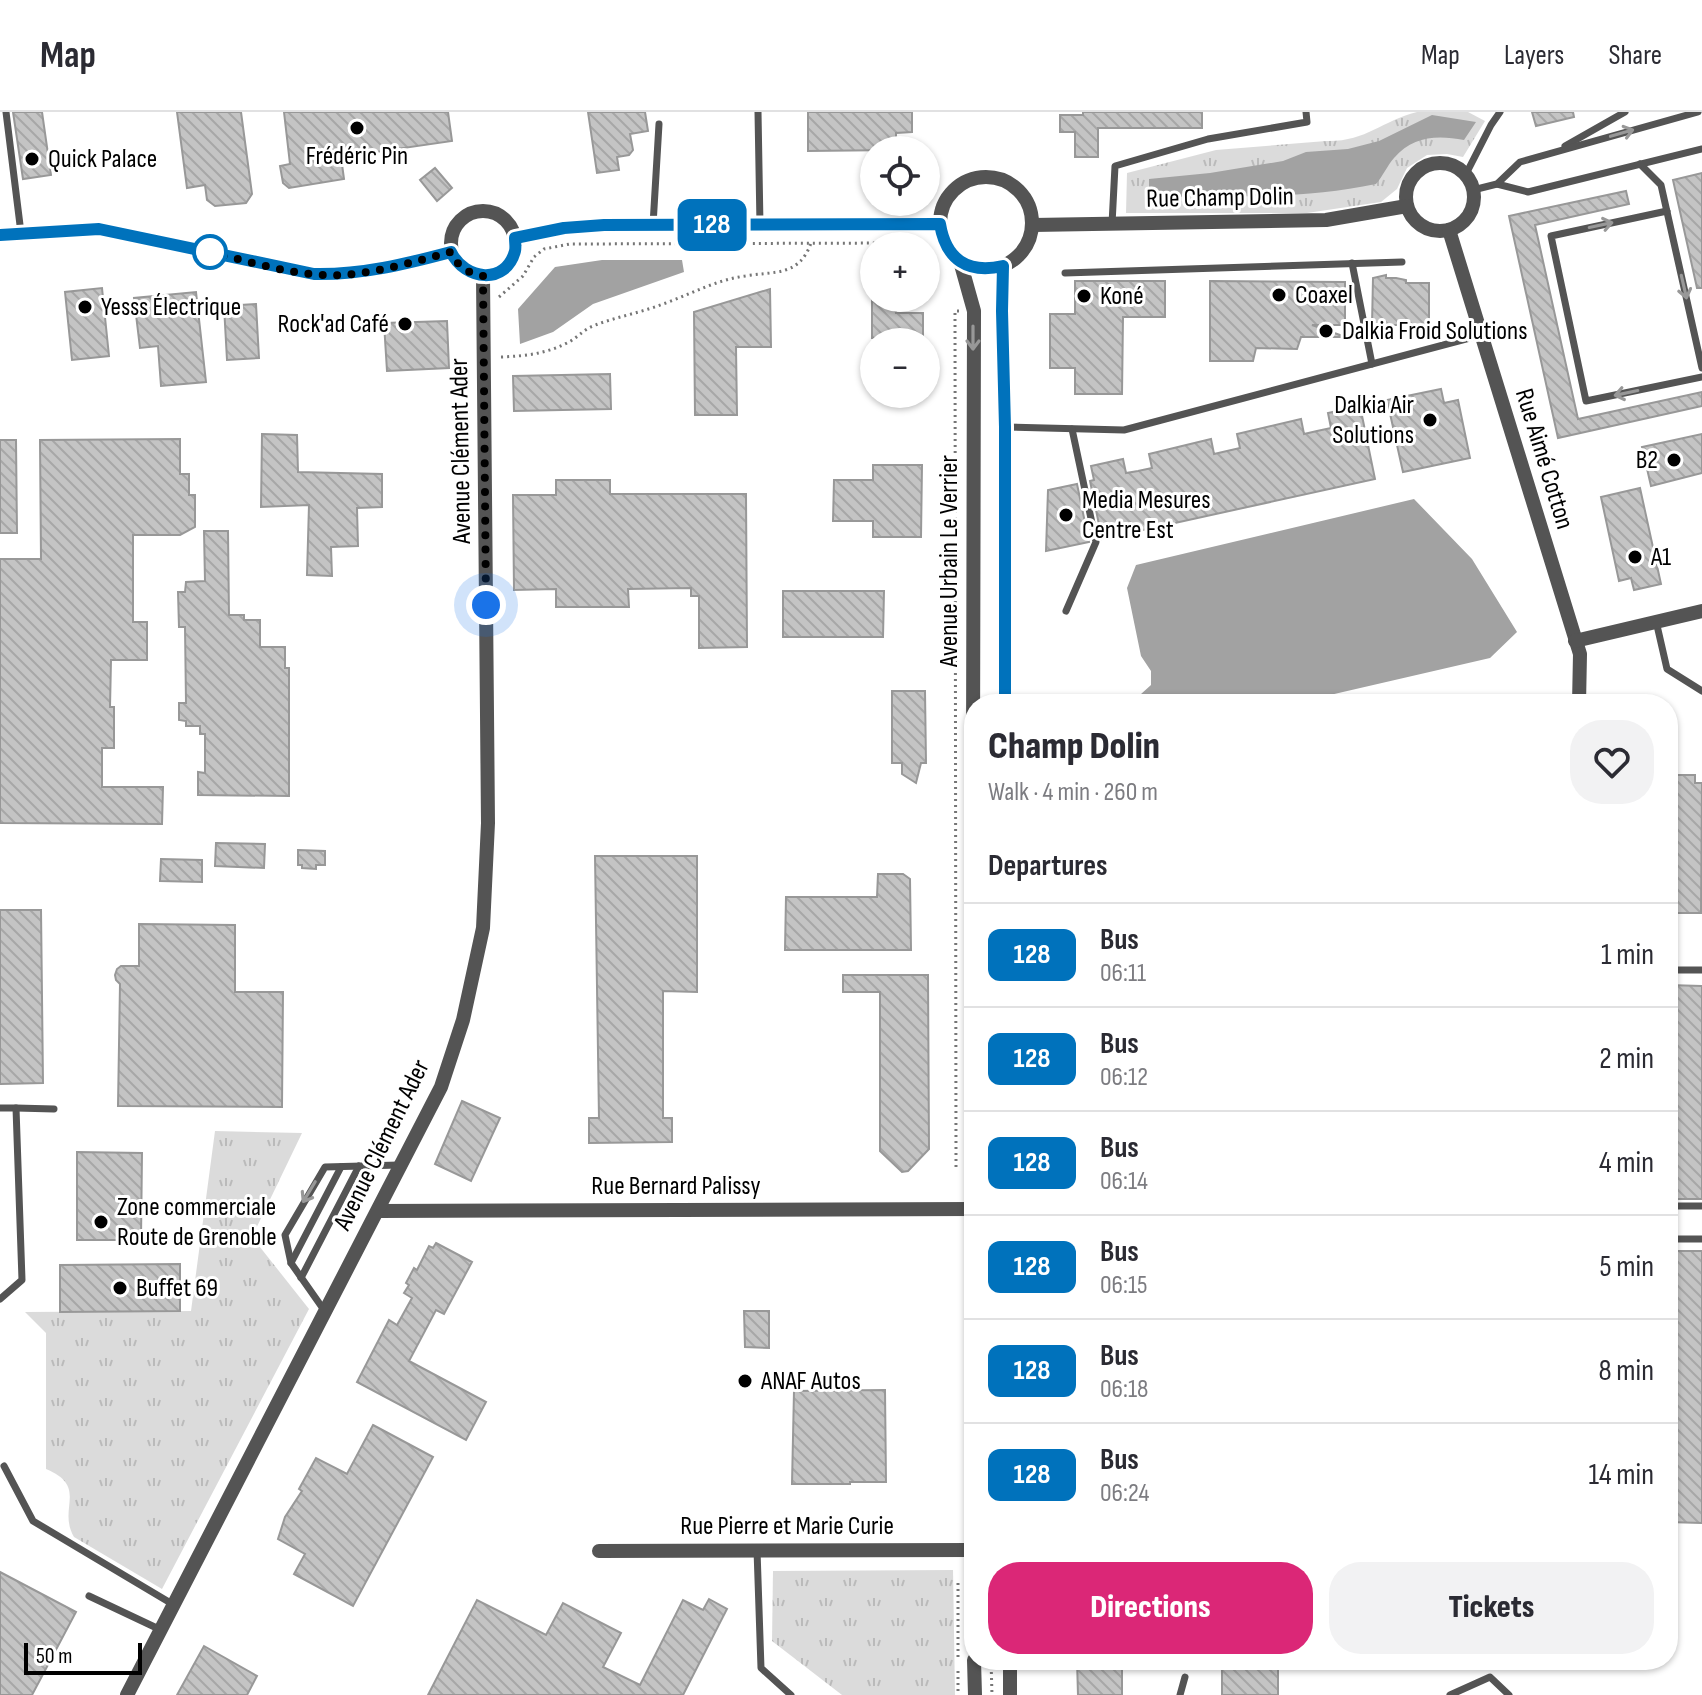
<!DOCTYPE html>
<meta charset="utf-8">
<style>
body{margin:0;font-family:"Sofia Sans Condensed",sans-serif;background:#f2f2f3;color:#2b2b33;height:100vh;display:flex;flex-direction:column;font-size:30px;white-space:nowrap}
*{box-sizing:border-box;margin:0}
p{font-size:26px;color:#7c7c81}
.icon{flex:none;width:44px;height:44px;fill:none;stroke:currentColor;stroke-width:2;stroke-linecap:round;stroke-linejoin:round}
.map{position:relative;flex:1;overflow:hidden}
.side{position:absolute;left:964px;top:582px;width:714px;height:976px;display:flex;flex-direction:column;background:#fff;border-radius:32px;box-shadow:0 2px 6px #0004}
.side>*{flex:none}
.badge{padding:0 16px;border-radius:12px;font-size:28px;line-height:52px}
.fabs{position:absolute;left:860px;top:24px;display:grid;gap:16px}
.fabs a{display:grid;place-items:center;width:80px;height:80px;border-radius:50%;background:#fff;box-shadow:0 2px 6px #0004;font-size:40px}
.scale{position:absolute;left:24px;bottom:20px;width:118px;box-sizing:border-box;padding-left:8px;border:4px solid #000;border-top:0;font-size:22px;line-height:28px;white-space:nowrap;color:#000;-webkit-text-stroke:6px #fff;paint-order:stroke}
.you{position:absolute;width:40px;height:40px;margin:-20px;border:6px solid #fff;border-radius:50%;background:#1a73e8;box-shadow:0 0 0 12px #1a73e833}
.map>.badge{position:absolute;translate:-50% -50%;box-shadow:0 0 0 4px #fff}
h2{padding:0 24px;font-size:30px;line-height:72px}
.round{display:grid;place-items:center;flex:none;width:84px;height:84px;border-radius:32px;background:#f2f2f3}
.overview{display:flex;align-items:center;justify-content:space-between;height:136px;padding:0 24px}
h1{font-size:38px;font-weight:800;line-height:60px}
.action{display:flex;gap:16px;margin-top:auto;padding:16px 24px}
.action a{flex:1;height:92px;border-radius:32px;background:#db2777;color:#fff;font-size:32px;font-weight:800;line-height:92px;text-align:center}
.action a+a{background:#f2f2f3;color:#2b2b33}
ul{padding:0;list-style:none}
li{display:flex;align-items:center;gap:24px;height:104px;padding:0 24px;border-top:2px solid #e1e1e2}
li div{flex:1}
li b{display:block;font-size:30px}
li em{font-style:normal}
li .badge{min-width:88px;font-weight:700;text-align:center}
header{display:flex;align-items:center;gap:48px;box-sizing:border-box;height:112px;padding:0 40px;background:#fff;border-bottom:2px solid #e1e1e2}
header strong{font-size:38px}
nav{display:flex;gap:44px;margin-inline-start:auto;font-size:28px}
.map>svg:first-child{display:block}
</style>
<header>
<strong>Map</strong>
<nav><a>Map</a><a>Layers</a><a>Share</a></nav>
</header>
<div class="map">
<svg width="1702" height="1583" viewBox="0 0 1702 1583">
<defs>
<pattern id="grass-tufts" width="24" height="20" patternUnits="userSpaceOnUse" patternTransform="scale(2)"><rect width="24" height="20" fill="#dbdbdb"/><path d="M3 7l-1-3M5 7V3M7 7l1-3M15 17l-1-3M17 17v-4M19 17l1-3" fill="none" stroke="#bababa"/></pattern>
<pattern id="building-back-hatch" width="6" height="6" patternUnits="userSpaceOnUse" patternTransform="scale(2)"><rect width="6" height="6" fill="#c4c4c4"/><path d="M-1 5l2 2M0 0l6 6M5-1l2 2" fill="none" stroke="#a7a7a7"/></pattern>
</defs>
<rect width="100%" height="100%" fill="#fff"/>
<g fill="url(#grass-tufts)">
<path d="M1417 0H1468L1485 9 1463 45 1447 42 1427 43 1407 56 1397 77 1381 90 1307 101H1126L1127 61 1216 38 1326 29C1366 30 1381 9 1417 0Z"/>
<path d="M215 1019 302 1021 252 1125 309 1197 162 1477 74 1425C57 1396 89 1375 46 1357V1221L25 1200 191 1199Z"/>
<path d="M953 1458 955 1583H842L772 1529 773 1459Z"/>
</g>
<g fill="#a2a2a2">
<path d="M1432 3 1476 10 1464 28C1437 23 1413 24 1394 46 1387 54 1383 64 1376 72 1301 88 1226 84 1149 85V67L1210 61 1283 49 1306 40 1348 37 1379 29Z"/>
<path d="M602 148H682L684 160 593 192 553 220 520 232 518 197 555 155Z"/>
<path d="M1414 387 1472 447 1517 520 1490 546 1291 592H1144L1141 582 1151 573V559L1141 544 1127 476 1136 453Z"/>
</g>
<g fill="url(#building-back-hatch)" stroke="#989898" stroke-width="2">
<path d="M13 0H42L51 63 23 67Z"/>
<path d="M177 0H241L252 82 246 91 215 94 207 88 205 73 187 76Z"/>
<path d="M284 0H448L452 29 341 45 344 67 289 76 283 71 280 54 290 52Z"/>
<path d="M588 0H645L648 19 630 22 633 38 629 43 617 45 619 58 597 61Z"/>
<path d="M808 0H912V20L896 21V38L808 39Z"/>
<path d="M1083 0H1202V16H1098V45H1075V20H1060V3H1083Z"/>
<path d="M1532 0H1573L1574 5 1536 14Z"/>
<path d="M435 56 452 76 437 89 420 68Z"/>
<path d="M1702 61V176H1697L1673 68Z"/>
<path d="M1626 79 1629 92 1535 113 1578 307 1702 280V294L1558 326 1509 104Z"/>
<path d="M1386 163V166H1396L1406 168V171H1429V213H1372L1373 166Z"/>
<path d="M1075 169H1165V205H1123L1122 282H1075V256H1050V202H1075Z"/>
<path d="M1210 169 1345 170V213H1312L1340 223V225H1301L1297 237 1256 236 1253 249H1210Z"/>
<path d="M102 176 109 244 72 248 65 180Z"/>
<path d="M770 177 771 235H736L737 303H695L694 200Z"/>
<path d="M196 180 206 270 161 274 158 234 140 236 134 186Z"/>
<path d="M872 186H896V201H923V226H872Z"/>
<path d="M256 192 259 246 227 248 224 194Z"/>
<path d="M447 209 449 256 387 259 384 211Z"/>
<path d="M610 262 611 297 514 299 513 264Z"/>
<path d="M1441 277 1444 291 1458 288 1470 346 1403 360 1387 288Z"/>
<path d="M1360 294 1375 367 1102 427 1090 369 1094 368 1091 354 1123 347 1126 361 1138 359 1152 356 1149 342 1211 327 1214 342 1240 336 1237 322 1301 307 1304 322 1317 319 1331 316 1328 301Z"/>
<path d="M262 322 297 323 298 360 382 362V395L357 396 358 434 331 435 332 464 307 463 309 393 261 395Z"/>
<path d="M1702 322V361L1651 374 1642 335Z"/>
<path d="M180 327V362H189V383H195V415L180 423H133V510H147V548H111L110 595H114V636H102V675H163L162 712 0 711V447H41L40 328Z"/>
<path d="M0 328H16L17 421H0Z"/>
<path d="M873 353H922L921 425H873V409H833L834 368H873Z"/>
<path d="M556 368H610V382H746L747 535 699 536V484H691V476L628 477 629 495H556V477L514 478 513 383H556Z"/>
<path d="M1077 372 1089 430 1046 439 1048 378Z"/>
<path d="M1640 376 1661 472 1634 478 1631 466 1619 469 1601 385Z"/>
<path d="M204 419H228L229 503H244V508H260V535H285V556H289V684L198 683V660L205 661V622H200V614H186V609L179 608V591H186L185 515H179L178 480H185L186 470 205 469Z"/>
<path d="M783 479H884L883 525H783Z"/>
<path d="M892 579H925L926 651H921L916 671 902 662V651H892Z"/>
<path d="M1668 663H1695V671H1702L1701 801H1668Z"/>
<path d="M216 731 265 732 264 756 215 754Z"/>
<path d="M298 738 325 739V753H316V757L302 756V753H298Z"/>
<path d="M595 744H697V880L663 879V1006H672V1030L589 1031V1006H599Z"/>
<path d="M161 747 202 748V770L160 769Z"/>
<path d="M878 762H903L910 767 911 838H785L786 785H877Z"/>
<path d="M0 798H41L43 971 0 972Z"/>
<path d="M139 812 235 813V880H283L282 995 118 994 120 872 116 868 115 863 117 857 121 854H139Z"/>
<path d="M843 863H928L929 1037 908 1059 902 1060 880 1039V880H843Z"/>
<path d="M1668 873 1702 874V1087H1668Z"/>
<path d="M462 989 500 1006 471 1069 435 1052Z"/>
<path d="M77 1040 142 1041 141 1128H77Z"/>
<path d="M436 1131 472 1150 444 1202 436 1198 409 1249 486 1290 466 1328 357 1270 389 1208 397 1213 412 1186 404 1181 409 1173 406 1171 414 1156 417 1158 429 1134 433 1136Z"/>
<path d="M1668 1139H1702V1411L1668 1410Z"/>
<path d="M180 1152V1199L60 1200V1153Z"/>
<path d="M744 1199H769V1236L745 1235Z"/>
<path d="M885 1278 886 1370H850V1372H792L794 1279Z"/>
<path d="M373 1313 433 1345 353 1494 294 1462 305 1442 278 1427 285 1405 302 1379 299 1377 316 1346 347 1362Z"/>
<path d="M0 1460 76 1500 32 1583H0Z"/>
<path d="M709 1487 727 1497 683 1583H428L477 1488 546 1523 563 1491 621 1521 603 1555 640 1573 683 1488 703 1498Z"/>
<path d="M204 1534 257 1564 247 1583H177Z"/>
<path d="M1077 1548H1122V1583H1078Z"/>
<rect x="1222" y="1548" width="56" height="35"/>
</g>
<g fill="none" stroke-linecap="round" stroke-linejoin="round">
<g stroke="#767676" stroke-width="3" stroke-dasharray="2 4" stroke-linecap="butt">
<path d="M499 185 523 164 534 145 544 137 570 132 898 131V128"/>
<path d="M501 245C525 244 545 242 567 231 576 227 583 218 593 214 615 205 640 201 663 192 691 182 716 168 745 164 774 159 799 165 811 131"/>
<path d="M956 1055 955 199H959"/>
<path d="M958 1471V1547"/>
<path d="M991 1548 992 1583"/>
<path d="M958 1559V1583"/>
</g>
<g stroke="#545454" stroke-width="7">
<path d="M6 0 21 121"/>
<path d="M758 0 760 113"/>
<path d="M1565 34 1625 0"/>
<path d="M1640 52 1661 73 1702 256"/>
<path d="M1466 62 1491 13 1500 0"/>
<path d="M1497 72 1528 80 1702 37"/>
<path d="M1473 78 1497 72 1520 50 1698 0"/>
<path d="M1667 99 1551 124 1586 289 1702 265"/>
<path d="M1112 112 1115 54 1208 27 1307 10 1306 0"/>
<path d="M653 113 659 12"/>
<path d="M1352 151 1372 252"/>
<path d="M1065 161 1402 150"/>
<path d="M1005 315 1124 318 1481 223"/>
<path d="M1066 499 1096 430 1072 317"/>
<path d="M1656 509 1667 557 1702 579"/>
<path d="M1668 858H1702"/>
<path d="M0 996H16L22 1168 0 1187"/>
<path d="M16 996 54 997"/>
<path d="M1668 1094H1702"/>
<path d="M1668 1127H1702"/>
<path d="M291 1151 341 1055"/>
<path d="M301 1166 359 1054"/>
<path d="M324 1198 291 1151 285 1123 325 1055 399 1053"/>
<path d="M4 1354 33 1409 174 1493"/>
<path d="M757 1438 761 1556 791 1583"/>
<path d="M89 1484 161 1518"/>
<path d="M1180 1583 1185 1565"/>
<path d="M1450 1583 1490 1565 1509 1583"/>
</g>
<g stroke="#545454" stroke-width="14">
<circle cx="1440" cy="85" r="34"/>
<circle cx="986" cy="111" r="46"/>
<circle cx="483" cy="131" r="32"/>
<path d="M1033 113 1326 108 1407 94"/>
<path d="M1449 118 1580 542 1579 592"/>
<path d="M0 123 99 117 314 162C361 163 406 152 451 140"/>
<path d="M515 126 564 116 604 113 940 112"/>
<path d="M960 149 974 199 972 1097 974 1471"/>
<path d="M1003 154 1002 199 1005 315V592"/>
<path d="M1575 529 1702 499"/>
<path d="M379 1099 974 1097"/>
<path d="M599 1439 974 1438"/>
<path d="M974 1548 975 1583"/>
<path d="M1010 1548V1583"/>
<path d="M127 1583 441 975 463 908 483 816 488 711 483 164"/>
</g>
</g>
<defs><path id="oneway-shaft" d="M-6 0H5M1.5-3L5.5 0L1.5 3" fill="none" stroke-width="1.6" stroke-linecap="round" stroke-linejoin="round" transform="scale(2)"/></defs>
<g stroke="#989898">
<use href="#oneway-shaft" transform="translate(1622 21) rotate(-16)"/>
<use href="#oneway-shaft" transform="translate(1601 113) rotate(-12)"/>
<use href="#oneway-shaft" transform="translate(1684 175) rotate(77)"/>
<use href="#oneway-shaft" transform="translate(973 226) rotate(90)"/>
<use href="#oneway-shaft" transform="translate(1626 281) rotate(168)"/>
<use href="#oneway-shaft" transform="translate(309 1080) rotate(121)"/>
</g>
<g fill="none" stroke-linecap="round" stroke-linejoin="round">
<g stroke="#fff" stroke-width="18">
<path id="line" d="M0 123 99 117 314 162C361 163 406 152 451 140 465 169 506 173 515 139 516 135 515 131 515 126L564 116 604 113 940 112C946 148 968 162 1003 154L1002 199 1005 315V592"/>
</g>
<use href="#line" stroke="#0072bc" stroke-width="12"/>
<path stroke="#000" stroke-width="8" stroke-dasharray="0 14.4" d="M210 140C251 150 301 166 343 163 380 160 416 149 451 140 458 155 467 161 483 164L486 493"/>
</g>
<g fill="#000" stroke="#fff" stroke-width="3">
<circle cx="357" cy="16" r="8"/>
<circle cx="32" cy="47" r="8"/>
<circle cx="1279" cy="183" r="8"/>
<circle cx="1084" cy="184" r="8"/>
<circle cx="85" cy="195" r="8"/>
<circle cx="405" cy="212" r="8"/>
<circle cx="1326" cy="219" r="8"/>
<circle cx="1430" cy="308" r="8"/>
<circle cx="1674" cy="348" r="8"/>
<circle cx="1066" cy="403" r="8"/>
<circle cx="1635" cy="445" r="8"/>
<circle cx="101" cy="1110" r="8"/>
<circle cx="120" cy="1176" r="8"/>
<circle cx="745" cy="1269" r="8"/>
</g>
<circle fill="#fff" stroke="#0072bc" stroke-width="4" cx="210" cy="140" r="16"/>
<g text-anchor="middle" dominant-baseline="central" stroke-width="6" stroke-linejoin="round" paint-order="stroke">
<g font-size="26" fill="#000" stroke="#fff" text-anchor="start">
<text x="357" y="44" text-anchor="middle">Frédéric Pin</text>
<text x="48" y="47">Quick Palace</text>
<text x="1295" y="183">Coaxel</text>
<text x="1100" y="184">Koné</text>
<text x="101" y="195">Yesss Électrique</text>
<text x="389" y="212" text-anchor="end">Rock'ad Café</text>
<text x="1342" y="219">Dalkia Froid Solutions</text>
<text x="1414" y="293" text-anchor="end">Dalkia Air<tspan x="1414" dy="30">Solutions</tspan></text>
<text x="1658" y="348" text-anchor="end">B2</text>
<text x="1082" y="388">Media Mesures<tspan x="1082" dy="30">Centre Est</tspan></text>
<text x="1651" y="445">A1</text>
<text x="117" y="1095">Zone commerciale<tspan x="117" dy="30">Route de Grenoble</tspan></text>
<text x="136" y="1176">Buffet 69</text>
<text x="761" y="1269">ANAF Autos</text>
</g>
<g font-size="26" fill="#000" stroke="#fff">
<text transform="translate(1220 86) rotate(-1)">Rue Champ Dolin</text>
<text transform="translate(461 339) rotate(-91)">Avenue Clément Ader</text>
<text transform="translate(1544 347) rotate(73)">Rue Aimé Cotton</text>
<text transform="translate(949 449) rotate(-90)">Avenue Urbain Le Verrier</text>
<text transform="translate(382 1033) rotate(-64)">Avenue Clément Ader</text>
<text x="676" y="1074">Rue Bernard Palissy</text>
<text x="787" y="1414">Rue Pierre et Marie Curie</text>
</g>
</g>
</svg>
<div class="fabs">
<a><svg class="icon" aria-label="locate" viewBox="0 0 24 24"><circle cx="12" cy="12" r="6"/><path d="M12 2v4M12 18v4M2 12h4M18 12h4"/></svg></a>
<a>+</a>
<a>−</a>
</div>
<div class="scale">50 m</div>
<div class="you" style="left:486px;top:493px"></div>
<b class="badge" style="left:712px;top:113px;background:#0072bc;color:#fff">128</b>
<section class="side">
<div class="overview"><div><h1>Champ Dolin</h1><p>Walk · 4 min · 260 m</p></div><a class="round"><svg class="icon" aria-label="heart" viewBox="0 0 24 24"><path d="M12 20l-8-8c-3-5 5-10 8-4 3-6 11-1 8 4z"/></svg></a></div>
<h2>Departures</h2>
<ul>
<li><span class="badge" style="background:#0072bc;color:#fff">128</span><div><b>Bus</b><p>06:11</p></div><em>1 min</em></li>
<li><span class="badge" style="background:#0072bc;color:#fff">128</span><div><b>Bus</b><p>06:12</p></div><em>2 min</em></li>
<li><span class="badge" style="background:#0072bc;color:#fff">128</span><div><b>Bus</b><p>06:14</p></div><em>4 min</em></li>
<li><span class="badge" style="background:#0072bc;color:#fff">128</span><div><b>Bus</b><p>06:15</p></div><em>5 min</em></li>
<li><span class="badge" style="background:#0072bc;color:#fff">128</span><div><b>Bus</b><p>06:18</p></div><em>8 min</em></li>
<li><span class="badge" style="background:#0072bc;color:#fff">128</span><div><b>Bus</b><p>06:24</p></div><em>14 min</em></li>
</ul>
<div class="action"><a>Directions</a><a>Tickets</a></div>
</section>
</div>
